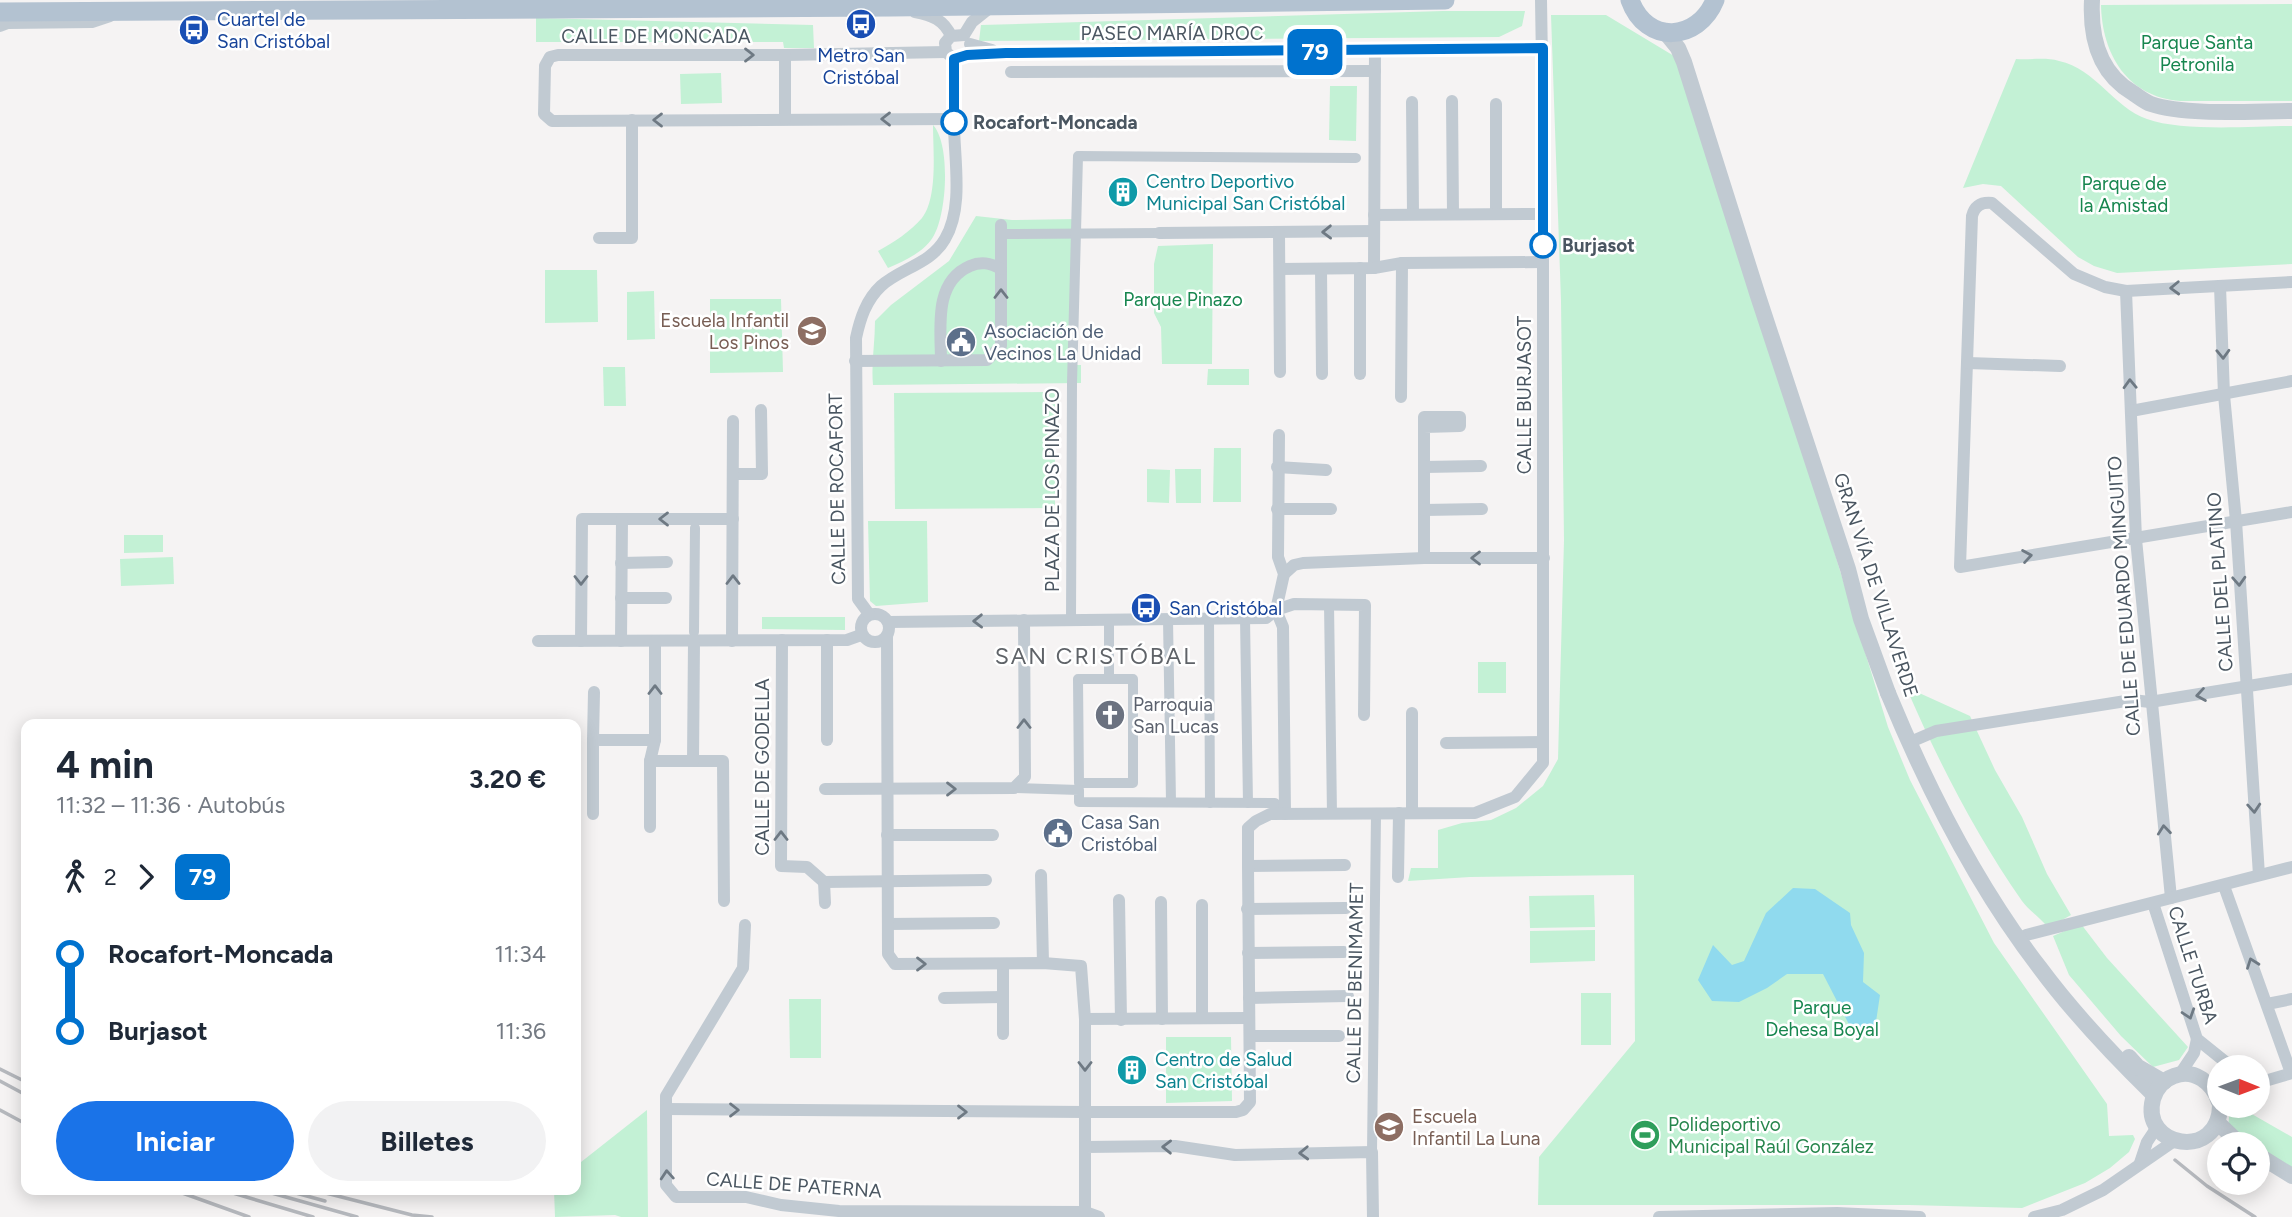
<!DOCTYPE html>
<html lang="es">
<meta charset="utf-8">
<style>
body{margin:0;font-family:Figtree,sans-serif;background:#f2f2f3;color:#1f2937;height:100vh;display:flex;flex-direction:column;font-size:26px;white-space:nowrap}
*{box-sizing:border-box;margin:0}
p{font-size:23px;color:#747a83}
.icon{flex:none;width:38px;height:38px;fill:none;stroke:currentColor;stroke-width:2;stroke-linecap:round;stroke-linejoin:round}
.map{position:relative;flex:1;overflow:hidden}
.side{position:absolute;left:21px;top:719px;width:560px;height:476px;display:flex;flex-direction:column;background:#fff;border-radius:14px;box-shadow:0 4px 18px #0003}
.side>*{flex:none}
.badge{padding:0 14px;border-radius:10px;font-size:24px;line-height:46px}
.needle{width:46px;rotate:91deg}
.buttons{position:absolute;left:2207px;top:1055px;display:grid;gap:14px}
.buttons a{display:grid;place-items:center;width:63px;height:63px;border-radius:50%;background:#fff;box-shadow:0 4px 18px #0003;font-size:35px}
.map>.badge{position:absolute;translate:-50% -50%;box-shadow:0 0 0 4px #fff}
.legs{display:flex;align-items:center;gap:10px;height:77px;padding:0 35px;font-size:23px}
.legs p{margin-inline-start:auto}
.summary{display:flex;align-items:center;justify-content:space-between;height:119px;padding:0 35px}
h1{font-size:38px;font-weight:700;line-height:52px}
.primary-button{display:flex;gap:14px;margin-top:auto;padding:14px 35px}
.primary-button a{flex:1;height:80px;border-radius:42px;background:#1a73e8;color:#fff;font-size:28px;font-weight:700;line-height:80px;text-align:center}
.primary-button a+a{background:#f2f2f3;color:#1f2937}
ul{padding:0 35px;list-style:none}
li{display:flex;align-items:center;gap:24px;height:77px;font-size:26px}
li i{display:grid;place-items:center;width:10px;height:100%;margin:0 9px;background:currentColor}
li i::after{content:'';width:18px;height:18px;margin:-9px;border:5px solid;border-radius:50%;background:#fff}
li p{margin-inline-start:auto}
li:first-child i{background:linear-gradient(#0000 50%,currentColor 0)}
li:last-child i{background:linear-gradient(currentColor 50%,#0000 0)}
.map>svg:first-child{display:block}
</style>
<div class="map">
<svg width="2292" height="1217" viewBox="0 0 2292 1217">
<rect width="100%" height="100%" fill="#f5f3f3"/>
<g fill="#c3f1d5">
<path d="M2292 4V101H2180C2127 97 2102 54 2101 5Z"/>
<path d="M1443 11H1525L1522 26 1499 37 979 41 981 25Z"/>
<path d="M1551 15H1606L1684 62 1888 727 1910 780 1994 943 2107 1104 2109 1136 2133 1135 2135 1139 2129 1152 2110 1168 2085 1183 2022 1208 1909 1205H1538L1539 1157 1635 1041 1634 875 1470 877 1408 881 1411 868H1438V830L1462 823 1491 820 1516 808 1543 786 1558 759 1564 540 1561 301Z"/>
<path d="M536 18 813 25 814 48H784L783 42H536Z"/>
<path d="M2016 59C2030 60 2046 57 2059 61 2096 69 2113 107 2147 119 2182 132 2253 126 2292 126V264L2117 273 2094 266 2078 257 2001 186 1983 184 1963 188Z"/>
<path d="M721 73 722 103 681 104 680 74Z"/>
<path d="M1330 86H1357L1356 141 1329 140Z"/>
<path d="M933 125C951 144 947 215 933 237 923 253 904 261 888 268L878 251C893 243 911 231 922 218 938 197 933 150 933 125Z"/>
<path d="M976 216 1012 220 1077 219 1072 365H1081V383L873 385C871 364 875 343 875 321L891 305 949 261Z"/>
<path d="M1213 244 1212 364H1162L1161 327 1154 313V264L1158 246Z"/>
<path d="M545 270H597L598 322 545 323Z"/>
<path d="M654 291 655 339 627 340V292Z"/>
<path d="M710 299H781L783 372 710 373Z"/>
<path d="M603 367H625L626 406H604Z"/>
<path d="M1208 369H1249V385H1207Z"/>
<path d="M1055 392V508L895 509 894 393Z"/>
<path d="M1214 448H1241V502H1213Z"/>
<path d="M1147 469 1170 470 1169 503 1147 502Z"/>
<path d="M1175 469H1201V503H1176Z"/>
<path d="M868 521H927L928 602 876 606 870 601Z"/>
<path d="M124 535H163V552L124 553Z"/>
<path d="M173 557 174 584 121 586 120 559Z"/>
<path d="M762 617H845V630L762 629Z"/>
<rect x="1478" y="662" width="28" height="31"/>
<path d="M1906 687 1970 716 1995 770 2022 817 2047 874 2071 915 2048 928C2041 918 2029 911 2022 901 1976 835 1938 761 1906 687Z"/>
<path d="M1594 895 1595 927 1530 928 1529 896Z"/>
<path d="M2081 924 2107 958 2188 1047 2179 1060 2153 1067 2121 1036 2069 975 2053 936Z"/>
<path d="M1595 930V961L1530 963V931Z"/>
<rect x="1581" y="993" width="30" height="52"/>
<path d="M789 999H821V1058H790Z"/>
<path d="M1166 1037H1231L1232 1101 1166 1103Z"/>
<path d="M2230 1106H2249L2250 1113 2292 1137V1169L2258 1150V1144H2248L2228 1129Z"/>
<path d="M647 1110 648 1217H621L615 1215 555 1217 554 1190H576V1166Z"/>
</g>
<path fill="#90daee" d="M1793 888 1815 889 1850 913 1851 925 1864 953 1863 982 1880 995 1874 1035 1855 1036 1823 974H1787L1767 988 1739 1002 1712 1001 1698 980 1713 945 1732 965 1744 961 1766 913Z"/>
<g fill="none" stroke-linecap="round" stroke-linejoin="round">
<g stroke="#c1cad2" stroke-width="10">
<path d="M1001 234 1159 233"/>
<path d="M1329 604 1332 814"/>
<path d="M1245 618 1248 803"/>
<path d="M1168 619 1171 802"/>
<path d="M1209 619 1210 803"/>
<path d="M1071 620 1072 383 1078 156 1356 158"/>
<path d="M694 632 695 528"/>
<path d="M1109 679H1078L1079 783H1133V679H1109V620"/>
<path d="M1014 788 1079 790V802L1275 803 1285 814"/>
<path d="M1372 1152 1376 814"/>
</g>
<g stroke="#c1cad2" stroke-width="12">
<path d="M915 12C932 15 944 20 951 36"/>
<path d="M0 26 8 23 92 22 110 16"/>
<path d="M964 35 951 36 945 43 946 52 954 59 963 58 967 55 1006 53 1543 49"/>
<path d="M964 35 972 22 992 6"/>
<path d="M970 44 992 50"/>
<path d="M946 52 785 55H558L550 57 545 66 544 114 552 121 954 119"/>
<path d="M785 55V119"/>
<path d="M1011 72 1375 71"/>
<path d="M1452 101 1453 214"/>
<path d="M1412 102 1413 214"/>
<path d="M1496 104V214"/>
<path d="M1374 215 1543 214"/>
<path d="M1159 233 1374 231"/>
<path d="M1279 233 1280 372"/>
<path d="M599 238H632V120"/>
<path d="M1360 268V374"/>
<path d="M1374 268 1375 51"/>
<path d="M1280 269 1374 268 1402 263 1543 262"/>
<path d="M1321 269 1322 374"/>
<path d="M2292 282 2126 291 2105 287 2074 274 1992 203C1982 202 1975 205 1972 216L1960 567 2292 512"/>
<path d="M2220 286 2224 395 2236 521 2259 875"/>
<path d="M2126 291 2136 539 2171 898"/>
<path d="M855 361 987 360 1001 346V225"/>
<path d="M941 361C941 329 933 282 970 266 981 261 990 263 1001 269"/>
<path d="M1968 363 2060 366"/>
<path d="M1401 397 1402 263"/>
<path d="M2131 411 2292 381"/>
<path d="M1424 427 1460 426V417H1424V558"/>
<path d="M1277 467 1326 470"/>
<path d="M1424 467 1481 466"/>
<path d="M733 474H762L761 410"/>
<path d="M1277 509H1331"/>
<path d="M1424 510 1482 509"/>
<path d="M621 563 667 562"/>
<path d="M1284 574 1294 565 1303 563 1424 558H1544"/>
<path d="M621 598H666"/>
<path d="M1276 610 1283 627 1285 814"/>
<path d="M1276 610 1294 604 1365 605 1364 715"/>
<circle cx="875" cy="628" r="14"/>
<path d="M869 614 858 599 856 338C860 319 866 300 881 286 901 268 931 264 945 239 964 207 954 159 954 123 954 102 954 80 954 59"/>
<path d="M888 622 1266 618 1276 610 1284 574 1278 557 1279 435"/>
<path d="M782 640 781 866 807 867 824 882 986 880"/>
<path d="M538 641 847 640 861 635"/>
<path d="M581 641 582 519H733"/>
<path d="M621 641 622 519"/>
<path d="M694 641 693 761H723L724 901"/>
<path d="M732 641 733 421"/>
<path d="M1412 713V813"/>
<path d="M593 740 594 692"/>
<path d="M827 740V640"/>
<path d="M1915 740 1936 731 2132 700 2150 702 2292 679"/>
<path d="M1446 743 1543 742"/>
<path d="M650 761 655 740V641"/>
<path d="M825 789 1014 788 1025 777 1024 620"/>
<path d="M593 814V740H655"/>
<path d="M650 827V761H693"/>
<path d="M887 835H993"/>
<path d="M1248 866 1345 865"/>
<path d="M1041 875 1043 963"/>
<path d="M1398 877 1399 813"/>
<path d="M824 882 825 903"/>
<path d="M2224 886 2291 1073"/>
<path d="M1119 900 1121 1020"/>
<path d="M1161 902 1162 1019"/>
<path d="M2153 903 2197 1039 2233 1068"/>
<path d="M1247 909 1346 908"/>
<path d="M888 924 994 923"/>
<path d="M745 925 743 968 666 1096V1185L676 1197H746L781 1205 839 1211 1085 1212 1099 1217"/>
<path d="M2026 935 2292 867"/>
<path d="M1248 953 1344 952"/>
<path d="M944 998 1003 997"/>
<path d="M1249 998 1348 996"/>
<path d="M2267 1004 2292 999"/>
<path d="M1202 1018V905"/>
<path d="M1085 1019 1248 1018"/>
<path d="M1003 1034V964"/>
<path d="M1251 1036H1339"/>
<path d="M2180 1074 2194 1053 2197 1039"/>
<path d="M2258 1083 2292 1073"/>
<path d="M666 1109 1085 1112V1019L1081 966 1043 963 895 964 888 954 887 636"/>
<path d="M1085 1147V1112H1236L1243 1110 1250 1102 1248 866V828L1256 821 1270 814 1475 813 1515 797 1543 763V125L1541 0"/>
<path d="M2140 1163 2147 1142 2157 1127"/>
<path d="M1085 1212V1147L1175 1146 1235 1155 1372 1152 1373 1217"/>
<path d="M1659 1217 1837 1213 1920 1217"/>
<path d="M2034 1217 2062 1210 2103 1190 2174 1141"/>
</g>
<g stroke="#c1cad2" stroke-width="16">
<path d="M2092 0C2090 38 2099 73 2133 93 2139 97 2145 102 2151 104 2186 116 2254 111 2292 111"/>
<path d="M1888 693C1928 790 1976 885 2040 968 2074 1014 2113 1055 2154 1095"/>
<path d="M2129 1057 2138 1067 2164 1082"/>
<path d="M2219 1102C2213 1083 2194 1068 2174 1076 2163 1080 2156 1089 2153 1099 2140 1148 2219 1161 2220 1106"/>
<path d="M2217 1122 2240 1144"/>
<path d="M2258 1155 2292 1176"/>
</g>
<path stroke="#b3c2d1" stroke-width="19" d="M0 12 891 7 1445 0"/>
<g stroke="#b5b8bd" stroke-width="3.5">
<path d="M0 1069 26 1082"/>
<path d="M0 1081 26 1095"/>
<path d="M0 1110 26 1124"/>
<path d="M2175 1160 2207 1186 2255 1217"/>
<path d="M174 1190 249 1217"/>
<path d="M223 1190 313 1217"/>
<path d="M261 1190 357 1217"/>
<path d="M285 1190 325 1201"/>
<path d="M314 1190 412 1215 432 1217"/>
</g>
<path stroke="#c1cad2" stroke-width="16" d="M1665 32 1678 48 1684 62 1758 296 1848 569 1861 619 1888 693"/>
<path stroke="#b3c2d1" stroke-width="19" d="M1630 0C1646 45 1698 42 1715 0"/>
</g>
<defs><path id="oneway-chevron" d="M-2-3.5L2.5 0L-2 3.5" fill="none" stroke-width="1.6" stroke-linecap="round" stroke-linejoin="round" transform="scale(1.75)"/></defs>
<g stroke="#6e7983">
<use href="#oneway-chevron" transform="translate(749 55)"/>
<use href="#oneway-chevron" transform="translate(886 119) rotate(180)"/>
<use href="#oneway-chevron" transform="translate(658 120) rotate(180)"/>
<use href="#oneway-chevron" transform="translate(1327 232) rotate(179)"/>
<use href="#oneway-chevron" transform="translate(2175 288) rotate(178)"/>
<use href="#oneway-chevron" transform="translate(1001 294) rotate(-90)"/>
<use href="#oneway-chevron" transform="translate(2223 354) rotate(88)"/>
<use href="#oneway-chevron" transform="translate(2130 384) rotate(-92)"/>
<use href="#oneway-chevron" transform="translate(664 519) rotate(-180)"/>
<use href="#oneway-chevron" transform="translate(2027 556) rotate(-9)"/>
<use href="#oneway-chevron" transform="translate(1476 558) rotate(-180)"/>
<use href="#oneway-chevron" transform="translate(581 580) rotate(90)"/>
<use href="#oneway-chevron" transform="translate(733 580) rotate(-90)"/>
<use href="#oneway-chevron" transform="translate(2239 581) rotate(87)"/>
<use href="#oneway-chevron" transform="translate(978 621) rotate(179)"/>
<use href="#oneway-chevron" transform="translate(655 690) rotate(-90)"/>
<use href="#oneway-chevron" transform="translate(2201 695) rotate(171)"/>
<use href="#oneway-chevron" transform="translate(1024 724) rotate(-90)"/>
<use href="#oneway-chevron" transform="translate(951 789)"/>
<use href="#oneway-chevron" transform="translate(2254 808) rotate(86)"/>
<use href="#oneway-chevron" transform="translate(2164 830) rotate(-96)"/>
<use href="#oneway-chevron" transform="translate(781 836) rotate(-90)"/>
<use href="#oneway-chevron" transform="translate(2252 963) rotate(-110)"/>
<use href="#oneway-chevron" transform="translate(921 964)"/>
<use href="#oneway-chevron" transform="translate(2189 1014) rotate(72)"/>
<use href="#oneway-chevron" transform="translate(1085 1066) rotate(90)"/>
<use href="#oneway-chevron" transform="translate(734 1110)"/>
<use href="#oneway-chevron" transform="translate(962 1112)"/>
<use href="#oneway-chevron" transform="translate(1167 1147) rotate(-179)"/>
<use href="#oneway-chevron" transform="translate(1304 1153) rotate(178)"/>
<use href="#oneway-chevron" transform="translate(667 1175) rotate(-94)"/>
</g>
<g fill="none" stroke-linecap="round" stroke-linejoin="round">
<g stroke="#fff" stroke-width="16">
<path id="line-1" d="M954 122V59L967 55 1006 53 1543 48V245"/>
</g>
<use href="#line-1" stroke="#0072ce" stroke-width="10"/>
</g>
<defs>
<g id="bus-disc" transform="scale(1.575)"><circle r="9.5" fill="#1a4fb4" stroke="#fff"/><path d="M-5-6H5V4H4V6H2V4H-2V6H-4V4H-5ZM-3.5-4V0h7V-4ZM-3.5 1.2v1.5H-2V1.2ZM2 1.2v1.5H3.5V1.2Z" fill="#fff"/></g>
<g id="building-disc" transform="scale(1.575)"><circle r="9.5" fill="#0f9aa8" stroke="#fff"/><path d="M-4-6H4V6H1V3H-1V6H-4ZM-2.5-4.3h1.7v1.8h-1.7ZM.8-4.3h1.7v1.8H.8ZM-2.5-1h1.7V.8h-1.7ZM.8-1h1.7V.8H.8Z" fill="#fff"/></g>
<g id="school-disc" transform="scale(1.575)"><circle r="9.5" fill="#8d6e63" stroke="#fff"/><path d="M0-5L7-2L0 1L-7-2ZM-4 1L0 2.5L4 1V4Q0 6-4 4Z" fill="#fff"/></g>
<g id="civic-disc" transform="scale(1.575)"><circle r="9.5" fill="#5c6f8a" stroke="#fff"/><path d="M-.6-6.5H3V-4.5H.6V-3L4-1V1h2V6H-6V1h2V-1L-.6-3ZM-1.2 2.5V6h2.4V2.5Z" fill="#fff"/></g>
<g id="church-disc" transform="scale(1.575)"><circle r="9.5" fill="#6b7280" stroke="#fff"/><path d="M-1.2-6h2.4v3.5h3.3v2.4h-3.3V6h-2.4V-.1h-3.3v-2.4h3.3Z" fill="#fff"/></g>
<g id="stadium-disc" transform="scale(1.575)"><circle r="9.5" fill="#2e9e5b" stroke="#fff"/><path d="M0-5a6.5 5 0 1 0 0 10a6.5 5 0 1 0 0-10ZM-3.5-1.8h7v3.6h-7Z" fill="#fff"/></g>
</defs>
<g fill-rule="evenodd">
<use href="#bus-disc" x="861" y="24"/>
<use href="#bus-disc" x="194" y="30"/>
<use href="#building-disc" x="1123" y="192"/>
<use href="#school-disc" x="812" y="331"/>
<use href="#civic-disc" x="961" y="342"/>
<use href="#bus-disc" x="1146" y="608"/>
<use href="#church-disc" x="1110" y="715"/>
<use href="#civic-disc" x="1058" y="833"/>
<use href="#building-disc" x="1132" y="1070"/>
<use href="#school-disc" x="1389" y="1127"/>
<use href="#stadium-disc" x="1645" y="1135"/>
</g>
<g fill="#fff" stroke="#0072ce" stroke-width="3.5">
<circle cx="954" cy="122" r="12"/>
<circle cx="1543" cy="245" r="12"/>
</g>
<g text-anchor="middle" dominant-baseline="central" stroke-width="5" stroke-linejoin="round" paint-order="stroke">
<g font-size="19" fill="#164399" stroke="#fff" text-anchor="start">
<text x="217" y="19">Cuartel de<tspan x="217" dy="22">San Cristóbal</tspan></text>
<text x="861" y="55" text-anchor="middle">Metro San<tspan x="861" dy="22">Cristóbal</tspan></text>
<text x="1169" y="608">San Cristóbal</text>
</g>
<g font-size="19" fill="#4a5661" stroke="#fff">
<text x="1172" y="33">PASEO MARÍA DROC</text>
<text x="656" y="36">CALLE DE MONCADA</text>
<text transform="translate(1524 395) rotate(-90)">CALLE BURJASOT</text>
<text transform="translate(837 489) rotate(-91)">CALLE DE ROCAFORT</text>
<text transform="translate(1052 490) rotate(-90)">PLAZA DE LOS PINAZO</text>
<text transform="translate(2220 582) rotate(-94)">CALLE DEL PLATINO</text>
<text transform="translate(1876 585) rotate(72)">GRAN VÍA DE VILLAVERDE</text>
<text transform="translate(2124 596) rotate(-94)">CALLE DE EDUARDO MINGUITO</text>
<text transform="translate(762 767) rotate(-90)">CALLE DE GODELLA</text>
<text transform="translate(2193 965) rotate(72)">CALLE TURBA</text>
<text transform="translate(1355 983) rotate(-89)">CALLE DE BENIMAMET</text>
<text transform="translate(794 1185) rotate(4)">CALLE DE PATERNA</text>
</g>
<g font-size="19" fill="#17864f" stroke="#fff">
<text x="2197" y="42">Parque Santa<tspan x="2197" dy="22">Petronila</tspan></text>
<text x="2124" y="183">Parque de<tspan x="2124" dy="22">la Amistad</tspan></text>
<text x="1183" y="299">Parque Pinazo</text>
<text x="1822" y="1007">Parque<tspan x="1822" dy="22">Dehesa Boyal</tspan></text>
</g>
<g font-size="19" font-weight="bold" fill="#4a5661" stroke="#fff" text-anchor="start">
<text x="973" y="122">Rocafort-Moncada</text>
<text x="1562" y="245">Burjasot</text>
</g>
<g font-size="19" fill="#0d838f" stroke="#fff" text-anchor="start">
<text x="1146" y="181">Centro Deportivo<tspan x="1146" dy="22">Municipal San Cristóbal</tspan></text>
<text x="1155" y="1059">Centro de Salud<tspan x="1155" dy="22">San Cristóbal</tspan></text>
</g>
<g font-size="19" fill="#785e54" stroke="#fff" text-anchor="end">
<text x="789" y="320">Escuela Infantil<tspan x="789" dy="22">Los Pinos</tspan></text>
<text x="1412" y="1116" text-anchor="start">Escuela<tspan x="1412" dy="22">Infantil La Luna</tspan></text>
</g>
<g font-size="19" fill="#4e5e75" stroke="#fff" text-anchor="start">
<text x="984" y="331">Asociación de<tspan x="984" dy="22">Vecinos La Unidad</tspan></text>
<text x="1081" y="822">Casa San<tspan x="1081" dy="22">Cristóbal</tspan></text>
</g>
<g font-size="19" fill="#5b616d" stroke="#fff" text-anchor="start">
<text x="1133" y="704">Parroquia<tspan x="1133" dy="22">San Lucas</tspan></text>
</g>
<g font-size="19" fill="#27864d" stroke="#fff" text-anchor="start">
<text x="1668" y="1124">Polideportivo<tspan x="1668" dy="22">Municipal Raúl González</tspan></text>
</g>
<g font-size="23" letter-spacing="2" fill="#5f6368" stroke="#fff">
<text x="1096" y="656">SAN CRISTÓBAL</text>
</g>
</g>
</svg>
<div class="buttons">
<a><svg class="needle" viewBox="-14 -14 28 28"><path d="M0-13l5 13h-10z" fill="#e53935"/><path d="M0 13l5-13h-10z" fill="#747a83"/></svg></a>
<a><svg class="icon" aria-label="locate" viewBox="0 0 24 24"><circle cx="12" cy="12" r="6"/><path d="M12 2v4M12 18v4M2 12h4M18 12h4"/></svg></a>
</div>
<b class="badge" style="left:1315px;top:52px;background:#0072ce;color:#fff">79</b>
<section class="side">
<div class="summary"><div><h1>4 min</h1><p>11:32 – 11:36 · Autobús</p></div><b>3.20 €</b></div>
<div class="legs"><svg class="icon" aria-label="walk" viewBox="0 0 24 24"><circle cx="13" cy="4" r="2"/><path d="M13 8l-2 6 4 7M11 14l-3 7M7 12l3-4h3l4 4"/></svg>2<svg class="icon" aria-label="forward" viewBox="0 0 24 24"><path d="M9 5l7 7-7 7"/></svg><b class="badge" style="background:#0072ce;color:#fff">79</b></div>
<ul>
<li><i style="color:#0072ce"></i><b>Rocafort-Moncada</b><p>11:34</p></li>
<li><i style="color:#0072ce"></i><b>Burjasot</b><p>11:36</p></li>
</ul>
<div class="primary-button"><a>Iniciar</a><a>Billetes</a></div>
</section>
</div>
